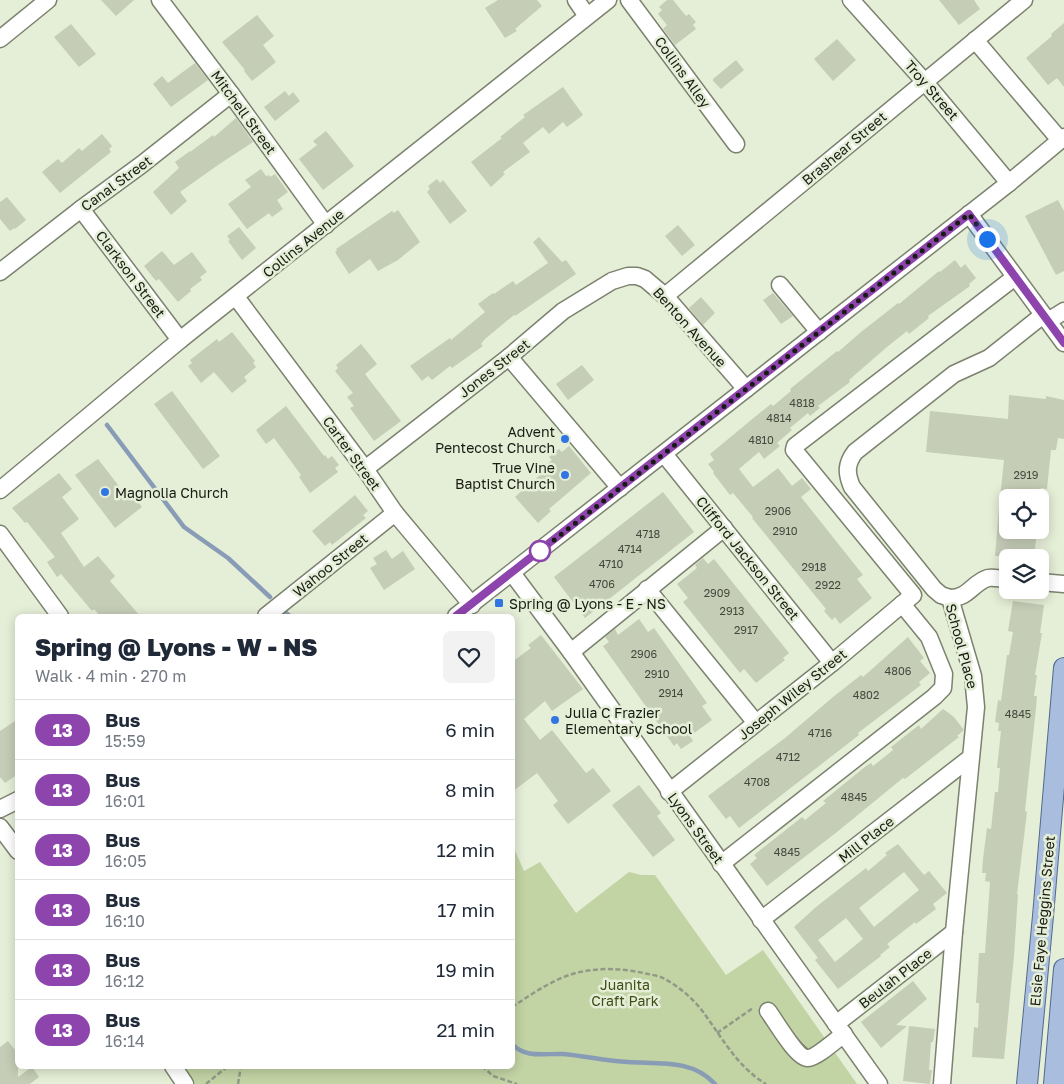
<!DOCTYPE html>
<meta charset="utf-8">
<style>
body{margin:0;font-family:"Golos Text",sans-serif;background:#f2f2f3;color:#1f2937;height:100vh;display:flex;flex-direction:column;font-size:19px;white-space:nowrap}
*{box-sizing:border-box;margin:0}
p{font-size:16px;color:#747a83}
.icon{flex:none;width:28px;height:28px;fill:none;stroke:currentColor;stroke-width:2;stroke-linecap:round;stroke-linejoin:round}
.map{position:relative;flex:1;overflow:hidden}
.side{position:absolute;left:15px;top:614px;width:500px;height:455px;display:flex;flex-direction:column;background:#fff;border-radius:8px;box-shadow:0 2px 12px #0003}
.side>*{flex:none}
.badge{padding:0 10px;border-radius:16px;font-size:18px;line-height:32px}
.buttons{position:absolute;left:999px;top:489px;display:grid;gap:10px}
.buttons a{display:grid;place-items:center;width:50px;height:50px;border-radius:8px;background:#fff;box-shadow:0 2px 12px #0003;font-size:25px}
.you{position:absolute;width:25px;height:25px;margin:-12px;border:4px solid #fff;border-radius:50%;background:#1a73e8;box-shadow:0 0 0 8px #1a73e833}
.map>.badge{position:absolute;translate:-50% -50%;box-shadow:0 0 0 2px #fff}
.round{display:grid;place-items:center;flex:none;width:52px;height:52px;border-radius:8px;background:#f2f2f3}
.overview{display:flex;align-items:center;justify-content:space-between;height:85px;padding:0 20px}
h1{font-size:24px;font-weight:800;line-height:38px}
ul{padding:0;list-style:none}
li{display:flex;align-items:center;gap:15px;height:60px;padding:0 20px;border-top:1px solid #e0e1e3}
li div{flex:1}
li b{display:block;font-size:19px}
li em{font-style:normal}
li .badge{min-width:55px;font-weight:700;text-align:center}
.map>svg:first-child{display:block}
</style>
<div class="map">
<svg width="1064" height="1084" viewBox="0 0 1064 1084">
<rect width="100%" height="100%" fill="#e5eed7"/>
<path fill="#c2d3a4" d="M513 846 524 871 540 862 576 913 629 872 641 875H655L726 975 763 950 857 1084H195L182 1066H512Z"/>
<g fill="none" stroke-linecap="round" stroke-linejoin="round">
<g stroke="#899cb6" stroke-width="4.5">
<path d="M107 425 184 527 228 558 270 597"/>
<path d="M286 613 290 616"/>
<path d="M512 1044C526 1059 545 1053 563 1054 585 1056 607 1061 628 1062 659 1064 692 1059 715 1084"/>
</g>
</g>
<g fill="#c5cdb7" fill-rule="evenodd">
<path d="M101 0H134L116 16Z"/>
<path d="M498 0H537L542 6 515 29 517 31 505 38 485 8Z"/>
<path d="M667 0H673L686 16 689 14 696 22 693 25 696 29 675 45 663 29 667 25 658 14 662 10 659 7Z"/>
<path d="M939 0H974L980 9 959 25Z"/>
<path d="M257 15 274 36 263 45 276 62 252 81 244 71 245 70 222 42Z"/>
<path d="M1064 23V87L1057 78 1048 85 1026 58 1052 36 1051 34Z"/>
<path d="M71 24 96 54 79 67 54 37Z"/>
<path d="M837 39 856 60 833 81 814 59Z"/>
<path d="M736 60 744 70 721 89 713 81V79Z"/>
<path d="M195 63 208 80 171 107 153 84 162 76 168 83Z"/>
<path d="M563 87 583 115 567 127 563 122 549 134 543 127 523 143 530 152 503 172 505 174 491 187 471 162 502 138 500 137 525 117 523 115Z"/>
<path d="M285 91 289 96 293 92 300 101 275 121 264 107Z"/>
<path d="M236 118 253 142 218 165 180 192 187 201 171 215 153 192 179 168 175 162 190 151V152L213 135 214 137Z"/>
<path d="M326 131 354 166 323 190 299 159 317 145 313 141Z"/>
<path d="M102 134 112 146 109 149 111 152 60 193 42 172 58 159 62 163 79 148 82 151Z"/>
<path d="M261 169 266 176 269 175 270 177 275 174 288 192 277 200 283 209 272 217 269 213 247 229 228 204 251 187 245 180Z"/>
<path d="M437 179 440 183 443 180 467 211 450 224 427 192 430 189 428 186Z"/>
<path d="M7 197 26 220 15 229 14 228 10 231 0 219V202Z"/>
<path d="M1058 200 1064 211V271L1056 275 1025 216Z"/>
<path d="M398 210 420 242 398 260 378 271 370 259 349 274 335 252 337 251 336 249 392 211 394 213Z"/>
<path d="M678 225 695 245 682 256 665 236Z"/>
<path d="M239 227 256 248 242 260 228 241 230 240 227 236Z"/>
<path d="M539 237 562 262 566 260 576 274 515 316 514 315 485 339 481 344 483 346 452 368 450 366 432 380 428 376 422 381 410 366 450 338 451 340 485 312 478 304 493 293 494 294 513 281 516 285 548 263 533 242Z"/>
<path d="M162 251 174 265 192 252 207 272 200 277 202 280 190 289 191 291 178 302 159 279 156 281 144 266Z"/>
<path d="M955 260 961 268 965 264 976 278 969 284 970 286 928 316 929 318 909 334 907 331 887 347 849 380 850 382 818 406 820 408 810 416 808 413 790 428 792 430 777 443 780 446 764 459 759 452 739 469 753 487 778 468 792 486 802 478 811 489 801 497 863 575 857 579 872 598 840 624 835 617 832 620 824 611 826 609 752 518 753 517 733 493 730 495 713 473 714 472 708 464 714 460 710 454 756 416 771 404 773 406 791 391 790 389 837 351 838 352 861 332 898 303 899 304 939 271 940 272Z"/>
<path d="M773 293 793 316 781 324 763 300Z"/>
<path d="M701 297 715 313 703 325 689 308Z"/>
<path d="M232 332 255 361 253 363 256 367 244 377 247 381 232 393 214 372 201 383 188 366 192 363 190 360 217 339 219 342Z"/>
<path d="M361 344 377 364 365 374 401 421 374 441 350 408 354 406 347 397 353 393 335 371 338 368 336 365Z"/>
<path d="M582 365 594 380 568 400 556 384Z"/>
<path d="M172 391 220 456 203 469 154 404Z"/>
<path d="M1009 395 1046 399V396L1064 400V439L1058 438 1056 450H1051L1047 489 1041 488 1040 498H1000L1004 460 926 452 930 411 1008 419Z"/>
<path d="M286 406 324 456 325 455 328 459 332 456 339 465 335 468 338 472 310 493 299 477 301 475 274 438 266 444 256 430Z"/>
<path d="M569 446 591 473 549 509 551 511 538 523 515 497 541 474 538 471 552 460 549 457 559 449 562 452Z"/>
<path d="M98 459 125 494 129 490 142 507 115 528 75 475Z"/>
<path d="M59 473 72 489 62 497 79 519 61 533 84 567 98 556 115 576 110 581 140 616H100L94 609 92 611 61 574 57 577 47 562 55 557 27 522 25 523 12 508Z"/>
<path d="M663 492 694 532 585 618 554 577Z"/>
<path d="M355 495 368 511 363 515 366 518 332 545 330 542 325 546 312 531Z"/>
<path d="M999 508H1008V530H1037L1034 558 995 556Z"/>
<path d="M386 550 392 559 403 551 415 569 384 590 370 568 377 564 373 558Z"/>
<path d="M703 558 708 564 714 559 789 653 783 658 785 660 756 683 744 669 740 673 683 602 688 598 677 584 697 568 695 565Z"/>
<path d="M1013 601 1044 605 1040 633H1042L1035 675H1037L1034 696H1037L1036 708 1025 811 1027 812 1017 894H1018L1014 956 1004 1059 972 1057 974 1027 978 1028 979 1003H976L979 953H985L990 882 985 881 986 873H982L983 859 987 828 991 829 995 792H998L1000 768H997L1001 731H998L999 723 995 722 998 700 1001 701 1007 655H1009L1013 632 1008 631Z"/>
<path d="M639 619 648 632 654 628 707 703 702 706 712 720 690 736 693 741 681 749 677 743 674 746 603 646 609 642 605 637 615 629 618 635Z"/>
<path d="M541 635 583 689 552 711 545 701 524 719 540 740 552 730 586 773 593 768 611 791 568 824 553 805 558 801 537 773 512 792V662L531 648 528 645Z"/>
<path d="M908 637 924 658 920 661 930 673 919 682 921 685 858 733 859 735 850 742 739 828 730 816 726 819 708 796 785 738 833 697 861 675 863 677Z"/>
<path d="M943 709 954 717 964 730 957 736 959 737 905 779 903 778 837 832 767 886 750 864 757 858 754 855 802 817 805 820 826 803 823 801 866 766 871 763 873 766 893 750 891 747 919 725 921 729Z"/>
<path d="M18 719V774L5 783 0 777V731Z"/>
<path d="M639 785 661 813 657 816 675 840 653 857 612 805Z"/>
<path d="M898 844 924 875 929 871 947 893 933 904 936 909 916 924 915 922 887 944 890 947 880 955 881 956 838 989 815 960 818 958 794 927 816 907 866 868 868 871 887 855 885 853ZM904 872 919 890 874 927 859 908ZM846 918 863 939 835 962 818 940Z"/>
<path d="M913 981 927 999 896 1025 907 1026 881 1048 861 1022Z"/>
<path d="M909 1026 935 1029 933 1042H931L929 1070H932L930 1084 903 1081Z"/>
<path d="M8 1041 18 1054V1077L32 1067 39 1077 30 1084H0V1047Z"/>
</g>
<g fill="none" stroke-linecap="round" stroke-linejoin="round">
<g stroke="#7b826e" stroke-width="19">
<g id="minor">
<path d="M160 0 231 94 326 225"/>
<path d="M576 0 587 16"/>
<path d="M629 0 736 144"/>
<path d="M851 0 924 81 1009 183"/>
<path d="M0 39 48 0"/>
<path d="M975 40 1060 140"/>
<path d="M81 209 180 340"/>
<path d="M969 214 1064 343"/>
<path d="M0 272 81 209 141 165 231 94"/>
<path d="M780 285 819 332"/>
<path d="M665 296 1024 0"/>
<path d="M236 297 365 469 395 513 472 605"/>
<path d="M1048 321 1064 311"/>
<path d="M509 357 620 488"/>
<path d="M664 454 832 663"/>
<path d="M365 469 509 357 563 311 612 281 628 276H637L645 279 665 296 746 389"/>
<path d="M0 490 180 340 608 0"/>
<path d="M0 534 60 616"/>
<path d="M512 573 571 652 879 1084"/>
<path d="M1040 582 1064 584"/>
<path d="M647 589 756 723"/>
<path d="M950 598C969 598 972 583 988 578 994 577 1001 579 1008 579"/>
<path d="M266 616 395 513"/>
<path d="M456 616 1009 183 1064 137"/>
<path d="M571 652 724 528"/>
<path d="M669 792 832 663 913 595 794 450 795 446 1015 277"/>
<path d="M0 809 18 800"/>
<path d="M0 827 18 851"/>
<path d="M721 864 934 697 943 688 944 674 929 637 902 604"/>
<path d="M761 920 970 758"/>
<path d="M768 1011C775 1020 797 1059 808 1058 816 1058 836 1040 844 1034"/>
<path d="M836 1024 954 932"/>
<path d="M173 1066 185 1084"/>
<path d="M942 1084 954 932 976 707 973 676 950 598 941 595 934 589 852 487C846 473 846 464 855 452L954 374 989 358 1043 315"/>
</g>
</g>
<g stroke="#51698a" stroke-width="22">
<g id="major">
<path d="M1027 1084 1043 916 1064 668"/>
<path d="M1054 1084 1064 969"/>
</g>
</g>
<g stroke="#939988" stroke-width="2.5" stroke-dasharray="5 2.5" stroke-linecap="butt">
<path d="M512 1007C526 998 540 988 555 981 584 966 618 967 648 974 653 975 659 976 663 978 680 987 695 1000 706 1016 724 1041 738 1067 766 1084"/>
<path d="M717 1033 753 1008"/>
<path d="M482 1066 493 1076 517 1084"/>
<path d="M206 1084 228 1066"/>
<path d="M238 1084 241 1066"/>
</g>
<use href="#minor" stroke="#fff" stroke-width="16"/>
<use href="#major" stroke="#a9bedf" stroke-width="20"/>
</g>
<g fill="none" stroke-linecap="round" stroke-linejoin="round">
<g stroke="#fff" stroke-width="11">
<path id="line" d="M456 616 969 214 1064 343"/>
</g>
<use href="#line" stroke="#8e44ad" stroke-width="8"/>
<path stroke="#181b13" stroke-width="5" stroke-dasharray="0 9" d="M540 551 969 214 987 239"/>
</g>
<g fill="#3075e2" stroke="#e5eed7" stroke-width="2">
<circle cx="565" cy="439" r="5"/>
<circle cx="565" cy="475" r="5"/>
<circle cx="105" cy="492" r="5"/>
<rect x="494" y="598" width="10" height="10" rx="2.5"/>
<circle cx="555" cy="720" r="5"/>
</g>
<circle fill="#fff" stroke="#8e44ad" stroke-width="2.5" cx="540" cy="551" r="10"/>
<g text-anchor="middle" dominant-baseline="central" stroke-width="5" stroke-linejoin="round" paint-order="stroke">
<g font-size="11" fill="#43483c">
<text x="802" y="402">4818</text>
<text x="779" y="417">4814</text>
<text x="761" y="439">4810</text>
<text x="1026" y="474">2919</text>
<text x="778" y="510">2906</text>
<text x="785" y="530">2910</text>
<text x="648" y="533">4718</text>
<text x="630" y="548">4714</text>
<text x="611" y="563">4710</text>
<text x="814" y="566">2918</text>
<text x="602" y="583">4706</text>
<text x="828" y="584">2922</text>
<text x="717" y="592">2909</text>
<text x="732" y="610">2913</text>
<text x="746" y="629">2917</text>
<text x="644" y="653">2906</text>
<text x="898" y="670">4806</text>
<text x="657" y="673">2910</text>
<text x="671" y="692">2914</text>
<text x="866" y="694">4802</text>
<text x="1018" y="713">4845</text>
<text x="820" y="732">4716</text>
<text x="788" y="756">4712</text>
<text x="757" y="781">4708</text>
<text x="854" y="796">4845</text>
<text x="787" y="851">4845</text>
</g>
<g font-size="14" fill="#181b13" stroke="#e5eed7">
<text transform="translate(683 72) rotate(54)">Collins Alley</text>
<text transform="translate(932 90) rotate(49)">Troy Street</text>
<text transform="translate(244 112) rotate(54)">Mitchell Street</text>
<text transform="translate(844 148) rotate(-40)">Brashear Street</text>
<text transform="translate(116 183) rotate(-36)">Canal Street</text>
<text transform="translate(303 243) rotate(-39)">Collins Avenue</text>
<text transform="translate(131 274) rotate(53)">Clarkson Street</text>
<text transform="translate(690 327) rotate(48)">Benton Avenue</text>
<text transform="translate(494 368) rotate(-38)">Jones Street</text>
<text transform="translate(352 453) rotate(54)">Carter Street</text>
<text transform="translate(748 558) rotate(51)">Clifford Jackson Street</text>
<text transform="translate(330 565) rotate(-39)">Wahoo Street</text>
<text transform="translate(962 646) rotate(75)">School Place</text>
<text transform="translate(792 694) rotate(-39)">Joseph Wiley Street</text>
<text transform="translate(696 828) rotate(54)">Lyons Street</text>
<text transform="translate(866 839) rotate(-38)">Mill Place</text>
<text transform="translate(1042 921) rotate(-85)">Elsie Faye Heggins Street</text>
<text transform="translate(895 978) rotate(-38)">Beulah Place</text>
</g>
<g font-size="14" fill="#181b13" stroke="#e5eed7" text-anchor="start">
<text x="555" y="431" text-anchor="end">Advent<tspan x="555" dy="16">Pentecost Church</tspan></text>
<text x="555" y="467" text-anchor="end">True Vine<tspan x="555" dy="16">Baptist Church</tspan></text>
<text x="115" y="492">Magnolia Church</text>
<text x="509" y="603">Spring @ Lyons - E - NS</text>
<text x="565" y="712">Julia C Frazier<tspan x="565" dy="16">Elementary School</tspan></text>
</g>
<g font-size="14" fill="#3e4e16" stroke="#e5eed7">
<text x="625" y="984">Juanita<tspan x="625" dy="16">Craft Park</tspan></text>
</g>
</g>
</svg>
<div class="buttons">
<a><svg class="icon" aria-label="locate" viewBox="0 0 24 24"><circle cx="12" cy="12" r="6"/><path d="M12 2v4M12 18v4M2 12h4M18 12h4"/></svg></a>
<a><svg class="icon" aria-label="layers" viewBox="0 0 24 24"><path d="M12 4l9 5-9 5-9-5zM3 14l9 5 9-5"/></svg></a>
</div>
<div class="you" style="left:987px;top:239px"></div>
<section class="side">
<div class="overview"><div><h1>Spring @ Lyons - W - NS</h1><p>Walk · 4 min · 270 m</p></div><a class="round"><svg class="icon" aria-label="heart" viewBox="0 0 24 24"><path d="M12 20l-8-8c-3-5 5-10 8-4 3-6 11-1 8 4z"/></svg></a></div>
<ul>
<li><span class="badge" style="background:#8e44ad;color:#fff">13</span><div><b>Bus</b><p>15:59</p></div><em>6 min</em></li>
<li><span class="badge" style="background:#8e44ad;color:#fff">13</span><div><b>Bus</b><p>16:01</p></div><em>8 min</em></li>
<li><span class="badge" style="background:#8e44ad;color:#fff">13</span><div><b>Bus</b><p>16:05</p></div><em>12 min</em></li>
<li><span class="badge" style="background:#8e44ad;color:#fff">13</span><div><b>Bus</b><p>16:10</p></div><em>17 min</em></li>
<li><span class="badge" style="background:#8e44ad;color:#fff">13</span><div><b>Bus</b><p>16:12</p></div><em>19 min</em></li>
<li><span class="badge" style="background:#8e44ad;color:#fff">13</span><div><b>Bus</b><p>16:14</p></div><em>21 min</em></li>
</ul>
</section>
</div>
